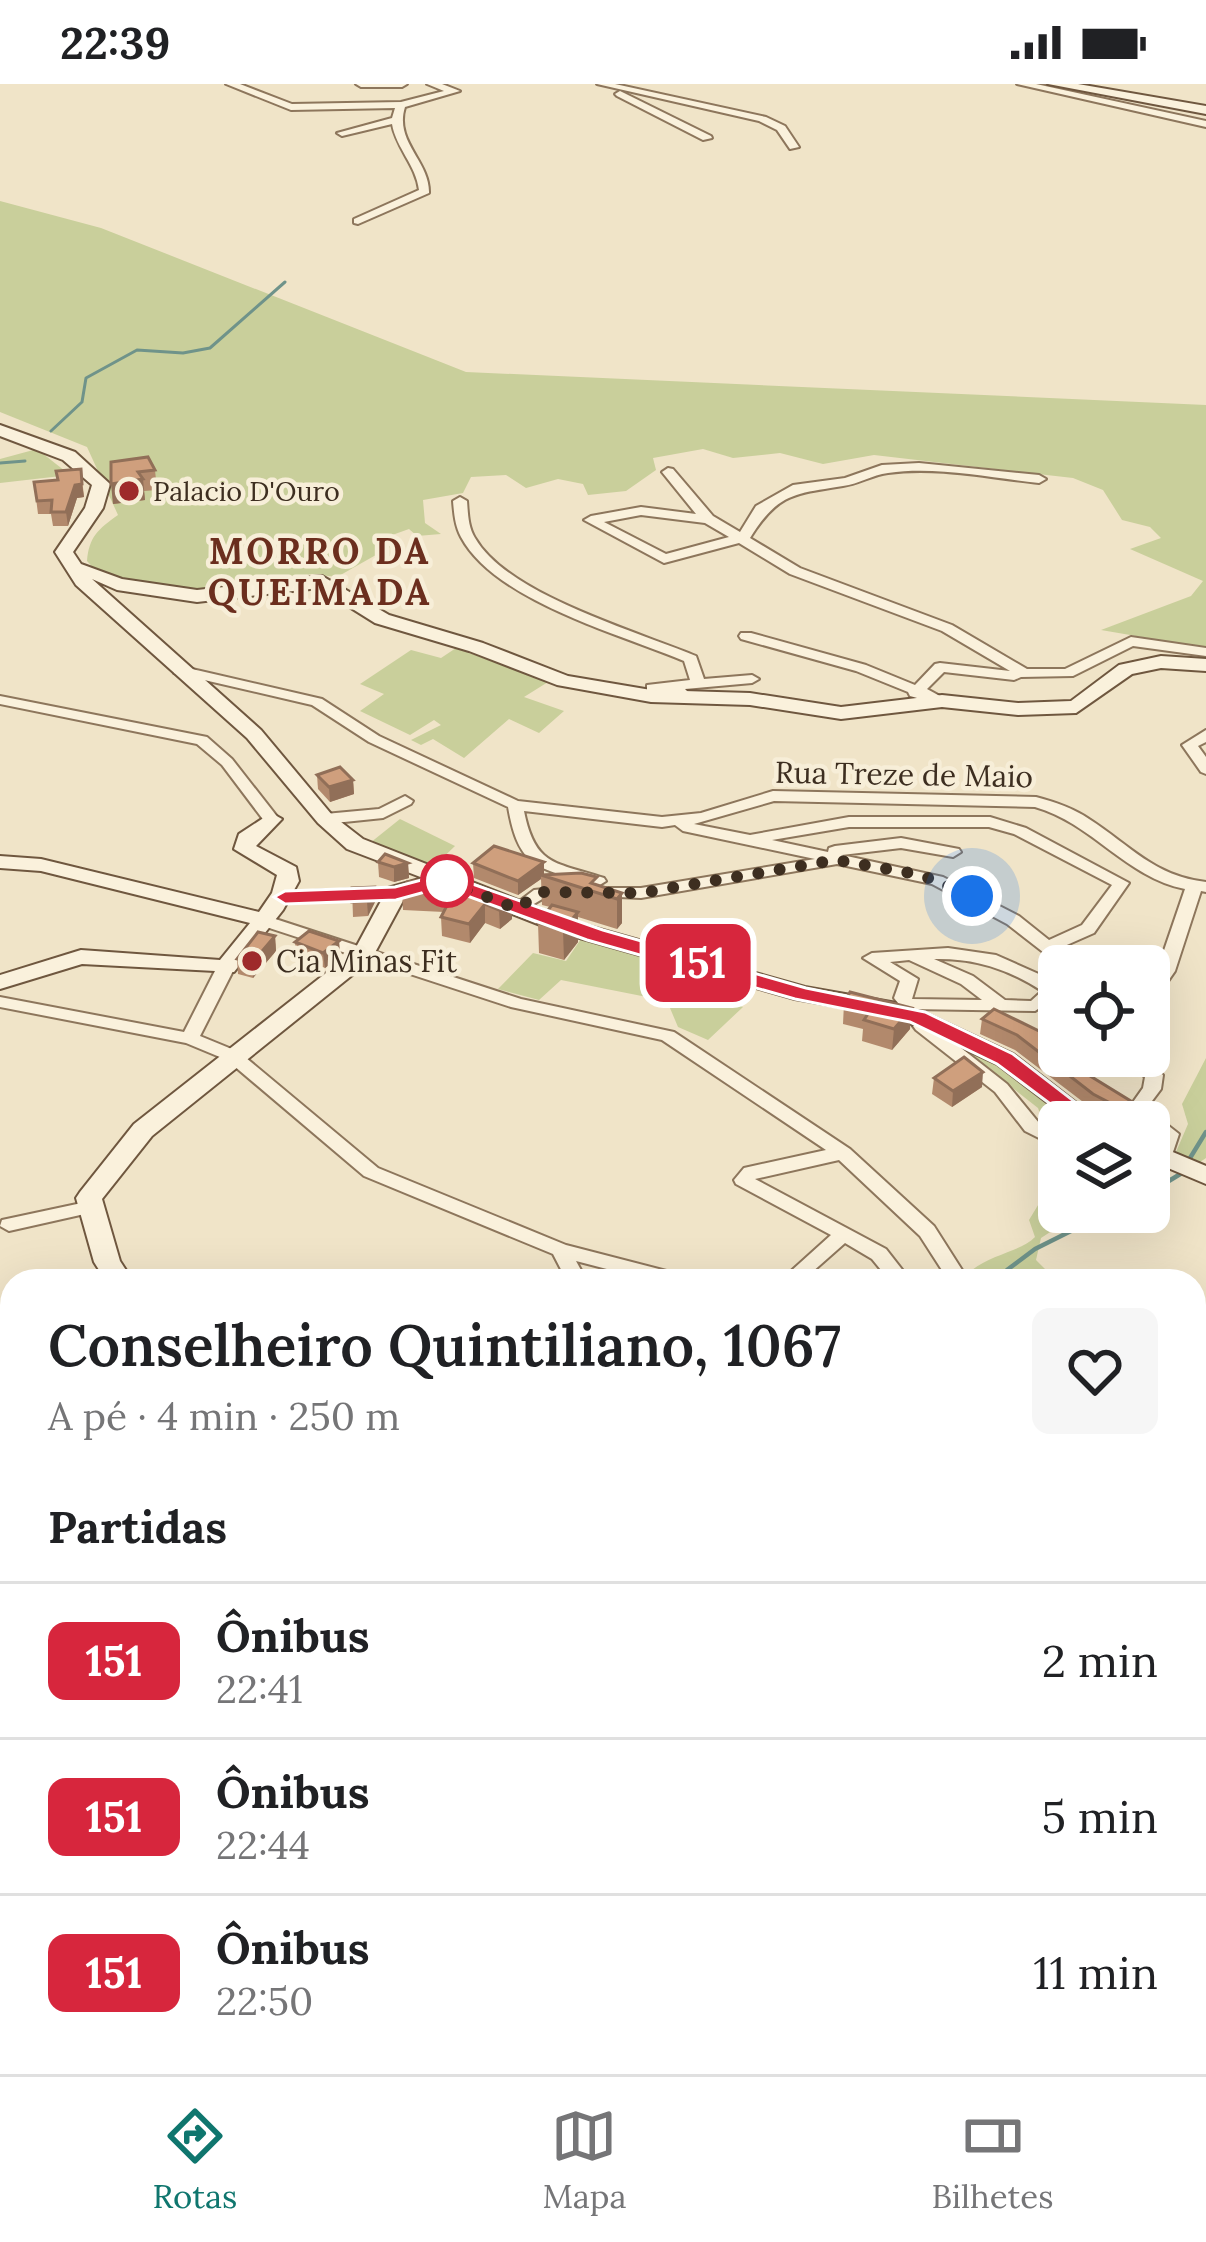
<!DOCTYPE html>
<html lang="pt">
<meta charset="utf-8">
<style>
body{margin:0;font-family:Lora,serif;background:#f6f6f6;color:#202124;height:100vh;display:flex;flex-direction:column;font-size:45px;white-space:nowrap}
*{box-sizing:border-box;margin:0}
p{font-size:39px;color:#757577}
.icon{flex:none;width:66px;height:66px;fill:none;stroke:currentColor;stroke-width:2;stroke-linecap:round;stroke-linejoin:round}
.map{position:relative;flex:1;overflow:hidden}
.drawer{position:absolute;left:0px;top:1185px;width:1206px;height:807px;display:flex;flex-direction:column;background:#fff;border-radius:36px 36px 0 0;box-shadow:0 12px 48px #0002}
.drawer>*{flex:none}
.badge{padding:0 24px;border-radius:18px;font-size:42px;line-height:78px}
.tools{position:absolute;left:1038px;top:861px;display:grid;gap:24px}
.tools a{display:grid;place-items:center;width:132px;height:132px;border-radius:18px;background:#fff;box-shadow:0 12px 48px #0002;font-size:60px}
.you{position:absolute;width:60px;height:60px;margin:-30px;border:9px solid #fff;border-radius:50%;background:#1a73e8;box-shadow:0 0 0 18px #1a73e833}
.map>.badge{position:absolute;translate:-50% -50%;box-shadow:0 0 0 6px #fff}
h2{padding:0 48px;font-size:45px;line-height:108px}
.round{display:grid;place-items:center;flex:none;width:126px;height:126px;border-radius:18px;background:#f6f6f6}
.headline{display:flex;align-items:center;justify-content:space-between;height:204px;padding:0 48px}
h1{font-size:57px;font-weight:600;line-height:90px}
ul{padding:0;list-style:none}
li{display:flex;align-items:center;gap:36px;height:156px;padding:0 48px;border-top:3px solid #e0e0e0}
li div{flex:1}
li b{display:block;font-size:45px}
li em{font-style:normal}
li .badge{min-width:132px;font-weight:700;text-align:center}
.status{display:flex;justify-content:space-between;align-items:center;height:84px;padding:0 60px;background:#fff;direction:ltr}
.status svg{height:33px;fill:currentColor}
.tab-bar{display:flex;justify-content:space-around;align-items:center;height:168px;border-top:3px solid #e0e0e0;background:#fff;font-size:33px;color:#757577}
.tab-bar a{display:grid;justify-items:center;gap:6px}
.tab-bar .on{color:#0f766e}
.map>svg:first-child{display:block}
</style>
<div class="status"><b>22:39</b><svg viewBox="0 0 49 12"><path d="M0 12V9h3v3zM5 12V6h3v6zM10 12V3h3v9zM15 12V0h3v12zM26 1h20v11H26zM47 4h2v5h-2z"/></svg></div>
<div class="map">
<svg width="1206" height="1990" viewBox="0 0 1206 1990">
<rect width="100%" height="100%" fill="#f0e4c8"/>
<g fill="#c9cf9b">
<path d="M0 117 101 144 466 288 1206 321V564L1101 546 1191 512 1203 497 1130 465 1161 454 1150 443 1122 436 1103 406 1073 394 874 371 823 380 780 369 733 374 703 365 653 374 656 386 626 407 588 411 583 400 558 395 526 404 506 391 471 393 463 409 423 416 425 439 441 450 417 452 409 445 381 455 390 463 337 493 312 490 193 509 100 491 87 477C89 453 98 445 118 431L87 363 0 328Z"/>
<path d="M37 365 70 391 0 399V375Z"/>
<path d="M456 564 548 598 524 613 564 627 539 649 509 635 464 674 433 655 421 661 411 656 441 641 434 636 410 651 360 627 384 610 360 600 411 566 441 574Z"/>
<path d="M400 735 455 762 431 785 370 759Z"/>
<path d="M583 852 656 871 649 884 714 897 723 915 743 923 708 956 678 943 667 917 561 896 539 916 498 905 533 869 566 877Z"/>
<path d="M948 953 984 970 1077 1038H1059V1052L1044 1040 1038 1024Z"/>
<path d="M1206 974V1074L1197 1080 1176 1068 1188 1040 1182 1020Z"/>
<path d="M1052 1098H1059V1128H1122L1092 1140 1064 1139 1041 1154 1036 1176 1057 1197H974L972 1186C992 1170 1022 1167 1035 1153L1029 1136Z"/>
<path d="M1194 1527 1206 1532V1990H884L883 1980H1194Z"/>
</g>
<g fill="none" stroke-linecap="round" stroke-linejoin="round">
<g stroke="#6f938a" stroke-width="3">
<path d="M51 347 82 318 86 294 137 266 183 269 210 264 285 198"/>
<path d="M0 379 25 377"/>
</g>
<g stroke="#6f938a" stroke-width="4.5">
<path d="M1187 1079 1206 1048"/>
<path d="M1149 1109 1182 1089"/>
<path d="M1009 1197 1007 1186 1035 1165 1109 1128"/>
</g>
<path stroke="#6f938a" stroke-width="6" d="M1194 1701 1206 1709"/>
<g stroke="#8d765c" stroke-width="4">
<g id="street">
<path d="M226 0H240L292 20 401 18 444 7 427 0H442L460 7 405 23C394 58 430 77 429 109L358 140 354 139V135L419 106C416 81 396 64 392 40L342 52 337 49 392 34 395 24 291 26Z"/>
<path d="M356 0H407L402 3H361Z"/>
<path d="M597 0H615L766 33 785 42 799 63 790 65 777 46 759 37Z"/>
<path d="M1017 0H1036L1206 37V43Z"/>
<path d="M620 7 711 52 712 54 703 56 617 12 615 10Z"/>
<path d="M919 379 1039 391 1046 395 1039 399C990 394 937 382 888 389 872 391 859 400 843 402 794 410 778 409 750 454L800 484 952 541 1027 585H1065L1131 553 1206 564V572L1133 562 1073 592 1021 593 1014 596 944 588 927 605 949 617 942 621 910 612 908 608 856 587 741 555 739 552 741 549H751L866 581 915 601 935 580 940 579 1010 587 942 547 790 490 739 459 664 479 584 436 591 432 641 423 696 430 662 388 668 384 673 385 713 432 740 448 756 422 793 401 845 394 882 381ZM641 431 705 439 729 453 666 470 604 438Z"/>
<path d="M460 413 467 417C468 429 468 443 475 454 508 511 636 547 696 572L704 595 752 591 759 595 752 599 685 605 689 609 682 613 647 607V601L690 596 684 577C620 550 495 517 461 453 455 442 454 429 453 417Z"/>
<path d="M179 582 322 615 379 652 518 717 662 733 701 729 773 707 1036 713C1055 718 1073 724 1089 735 1131 762 1154 792 1206 798V808L1201 807 1175 887 1155 916 1149 917V899L1157 887 1185 805C1127 794 1092 739 1035 723L774 717 694 740 750 751 849 733H990L1026 744 1129 799 1094 849 1060 864 1081 882H1061L1007 840 932 800 837 780 641 814 597 812 589 807 591 804H641L815 775 683 747 675 741 662 743 524 727C535 783 556 778 604 794L606 797 598 802 592 800C538 783 519 786 508 723L369 658 312 621 174 589V583ZM849 743H989L1014 750 1112 801 1082 841 1049 856 1019 832 943 793 842 771 901 764 953 773 961 768 959 765 901 754 835 762 829 764 828 768 772 756Z"/>
<path d="M0 612 207 653 232 675 279 735 271 740 265 738 222 681 197 660 0 620Z"/>
<path d="M1206 646V658L1198 662 1206 673V690L1201 688 1182 661Z"/>
<path d="M405 712 413 717 411 720 383 734 325 740 317 735 325 730 379 725Z"/>
<path d="M564 803 572 808 570 811 544 814 517 830 509 825 534 806Z"/>
<path d="M396 804 402 806 404 809 402 812 285 818 277 813 285 808Z"/>
<path d="M260 830 521 915 674 948 850 1065 934 1142 969 1197H949L920 1152 839 1076 755 1095 886 1165 911 1197H890L872 1175 845 1159 802 1197H780L831 1151 736 1100 734 1096 744 1084 826 1066 662 956 511 923 254 839 252 835 254 831Z"/>
<path d="M948 864 996 871 1041 891 1043 882H1055L1059 893V915L1054 914 1035 927 911 925 900 931 891 926 898 919 894 914 900 897 863 874 872 869ZM934 875C975 874 1008 885 1042 907L1031 917 1005 916 973 892ZM909 876 961 900 982 916 912 915 918 895 890 878Z"/>
<path d="M226 878 235 883 200 952 239 968 378 1084 566 1161 686 1192 689 1197H653L576 1177 587 1197H567L553 1170 364 1092 227 976 186 959 0 923V913L184 948 217 883Z"/>
<path d="M922 937 928 938 1007 1000 1039 1039 1059 1050V1064L1025 1047 995 1008 916 946 913 942Z"/>
<path d="M1117 972H1138L1163 991 1161 1005 1149 1021 1151 1028 1179 1050 1173 1068 1149 1074V1062L1158 1060 1160 1052 1149 1044V1038L1136 1035 1131 1021 1143 1004 1145 993Z"/>
<path d="M91 1117 98 1119 101 1123 98 1127 9 1147 0 1142 2 1136Z"/>
<path d="M0 1397 12 1402V1419L0 1414Z"/>
<path d="M1194 1399 1206 1403V1419L1194 1415Z"/>
<path d="M0 1490 8 1493 12 1501V1530L4 1527 0 1520Z"/>
<path d="M12 1617V1647L8 1654 0 1657V1626L4 1619Z"/>
<path d="M228 1980H256L261 1990H233Z"/>
<path d="M366 1980H392L393 1990H367Z"/>
</g>
</g>
<g stroke="#6f573f" stroke-width="4">
<g id="secondary">
<path d="M1048 0H1078L1206 22V30Z"/>
<path d="M0 341 75 368 110 400 103 424 73 468 81 480 122 495 197 506 322 492 389 531 483 559 568 592 651 606 750 609 841 623 942 611 1018 619 1071 617 1119 581 1161 572 1206 575V587L1161 584 1132 590 1076 629 1018 631 942 623 841 635 750 621 651 618 557 601 469 567 375 539 319 504 197 518 117 506 92 495 261 646 332 731 363 755 571 837 805 903 908 921 1013 970 1101 1038H1073L997 980 894 932 795 915 555 847 442 802 405 813 371 876 152 1052 102 1115 120 1177 133 1197H106L94 1178 76 1114 80 1108 134 1040 354 867 388 804 423 794 347 765 318 739 247 654 76 501 55 468 85 424 92 401 63 376 0 352Z"/>
<path d="M271 729 282 735 256 762 296 783 299 797 283 826 234 888 82 880 0 905V891L81 866 220 876 250 839 41 787 0 784V772L41 775 259 828 272 809 277 791 234 765 239 750Z"/>
<path d="M1149 1058 1206 1082V1100L1149 1076Z"/>
<path d="M742 1980H776L775 1990H741Z"/>
</g>
</g>
<use href="#street" fill="#faf1dc" fill-rule="evenodd"/>
<use href="#secondary" fill="#faf1dc" fill-rule="evenodd"/>
</g>
<g fill="#b2896c">
<path d="M111 378 155 386 157 406 144 407 145 416 113 420Z"/>
<path d="M81 385 84 413 77 414 68 442H53L51 430H38L34 398 57 396 56 387Z"/>
<path d="M317 691 353 696 354 710 330 718 318 705Z"/>
<path d="M378 778 408 779 409 794 394 798 379 793Z"/>
<path d="M544 778V791L597 801 622 809V839L617 845 578 833V858L564 876 539 869 538 839 550 823 542 821 541 795 518 811 474 794 473 779Z"/>
<path d="M407 798 512 816V835L500 845 485 839 470 859 442 852 441 833 444 828 403 826 402 808Z"/>
<path d="M374 803 375 818 368 832 353 833 352 804Z"/>
<path d="M275 852 276 867 253 894 238 890 237 875Z"/>
<path d="M339 857 340 872 325 884 296 873 295 858Z"/>
<path d="M749 891 748 906 741 918 709 909V894Z"/>
<path d="M850 908 910 945 892 966 862 957 863 945 843 940 844 919Z"/>
<path d="M982 935 1053 969 1147 1027 1145 1038H1116L1091 1024 1015 966 980 950Z"/>
<path d="M934 994 982 1003 952 1023 932 1010Z"/>
</g>
<g fill="#916f58">
<path d="M143 395 145 416 113 420 111 400Z"/>
<path d="M82 400 84 413 77 414 68 442 66 428 75 401Z"/>
<path d="M353 696 354 710 330 718 329 703Z"/>
<path d="M544 778V792L541 791V795L518 811V797Z"/>
<path d="M408 779 409 794 394 798V783Z"/>
<path d="M374 803 375 818 368 832 367 817Z"/>
<path d="M622 809V839L617 845V815Z"/>
<path d="M512 816V835L500 845 499 826Z"/>
<path d="M485 820V839L470 859 469 840Z"/>
<path d="M578 828V858L564 876 563 846Z"/>
<path d="M275 852 276 867 253 894 252 879Z"/>
<path d="M339 857 340 872 325 884 323 869Z"/>
<path d="M749 891 748 906 741 918 742 903Z"/>
<path d="M912 924 910 945 892 966 894 945Z"/>
<path d="M983 988 982 1003 952 1023 953 1007Z"/>
</g>
<g fill="#cf9f7d" stroke="#916f58" stroke-width="3">
<path d="M148 373 155 386 138 388 143 395 111 400V378Z"/>
<path d="M81 385 82 400 75 401 66 428H51L52 416 37 417 34 398 58 396 56 387Z"/>
<path d="M340 683 353 696 329 703 317 691Z"/>
<path d="M494 762 544 778 518 797 473 779Z"/>
<path d="M385 770 408 779 394 783 378 778Z"/>
<path d="M581 789 597 793 591 799 622 809 617 815 541 791Z"/>
<path d="M450 792 512 816 499 826 485 820 469 840 441 833 453 810 402 808 407 798Z"/>
<path d="M374 803 367 817 352 818V804Z"/>
<path d="M552 821 578 828 563 846 538 839Z"/>
<path d="M309 847 339 857 323 869 295 858Z"/>
<path d="M258 848 275 852 252 879 237 875Z"/>
<path d="M715 882 749 891 742 903 723 899 709 894Z"/>
<path d="M850 908 912 924 894 945 864 936 871 925 844 919Z"/>
<path d="M994 925 1041 948 1055 958 1043 963 1147 1027 1141 1035 1093 1010 1017 951 982 935Z"/>
<path d="M964 973 983 988 953 1007 934 994Z"/>
</g>
<path fill="#d7263d" stroke="#fff" stroke-width="3" d="M444 790 603 846 806 904 925 928 1013 970 1101 1038 1097 1043H1081L997 980 910 938 795 915 587 856 443 803 396 816 285 820 274 813 285 807 395 803Z"/>
<g fill="none" stroke-linecap="round" stroke-linejoin="round">
<path stroke="#3d2e20" stroke-width="12" stroke-dasharray="0 21.6" d="M447 797 517 825 540 808 641 809 836 776 921 791 972 812"/>
</g>
<g fill="#9e2a2b" stroke="#f7eed8" stroke-width="4.5">
<circle cx="129" cy="407" r="12"/>
<circle cx="252" cy="877" r="12"/>
</g>
<circle fill="#fff" stroke="#d7263d" stroke-width="6" cx="447" cy="797" r="24"/>
<g text-anchor="middle" dominant-baseline="central" stroke-width="9" stroke-linejoin="round" paint-order="stroke">
<g font-size="27" fill="#3d2e20" stroke="#f7eed8" text-anchor="start">
<text x="153" y="407">Palacio D'Ouro</text>
</g>
<g font-size="30" fill="#3d2e20" stroke="#f7eed8">
<text transform="translate(904 690) rotate(1)">Rua Treze de Maio</text>
</g>
<g font-size="30" fill="#3d2e20" stroke="#f7eed8" text-anchor="start">
<text x="276" y="877">Cia Minas Fit</text>
</g>
<g font-size="36" font-weight="bold" letter-spacing="3" fill="#6b2e1e" stroke="#f7eed8">
<text x="320" y="467">MORRO DA<tspan x="320" dy="41">QUEIMADA</tspan></text>
</g>
</g>
</svg>
<div class="tools">
<a><svg class="icon" aria-label="locate" viewBox="0 0 24 24"><circle cx="12" cy="12" r="6"/><path d="M12 2v4M12 18v4M2 12h4M18 12h4"/></svg></a>
<a><svg class="icon" aria-label="layers" viewBox="0 0 24 24"><path d="M12 4l9 5-9 5-9-5zM3 14l9 5 9-5"/></svg></a>
</div>
<div class="you" style="left:972px;top:812px"></div>
<b class="badge" style="left:698px;top:879px;background:#d7263d;color:#fff">151</b>
<section class="drawer">
<div class="headline"><div><h1>Conselheiro Quintiliano, 1067</h1><p>A pé · 4 min · 250 m</p></div><a class="round"><svg class="icon" aria-label="heart" viewBox="0 0 24 24"><path d="M12 20l-8-8c-3-5 5-10 8-4 3-6 11-1 8 4z"/></svg></a></div>
<h2>Partidas</h2>
<ul>
<li><span class="badge" style="background:#d7263d;color:#fff">151</span><div><b>Ônibus</b><p>22:41</p></div><em>2 min</em></li>
<li><span class="badge" style="background:#d7263d;color:#fff">151</span><div><b>Ônibus</b><p>22:44</p></div><em>5 min</em></li>
<li><span class="badge" style="background:#d7263d;color:#fff">151</span><div><b>Ônibus</b><p>22:50</p></div><em>11 min</em></li>
</ul>
</section>
</div>
<nav class="tab-bar">
<a class="on"><svg class="icon" aria-label="directions" viewBox="0 0 24 24"><path d="M12 3l9 9-9 9-9-9zM9 14v-3h6M13 9l2 2-2 2"/></svg>Rotas</a>
<a><svg class="icon" aria-label="map" viewBox="0 0 24 24"><path d="M3 6l6-2 6 2 6-2v14l-6 2-6-2-6 2zM9 4v14M15 6v14"/></svg>Mapa</a>
<a><svg class="icon" aria-label="tickets" viewBox="0 0 24 24"><path d="M3 7h18v10H3zM15 7v10"/></svg>Bilhetes</a>
</nav>
